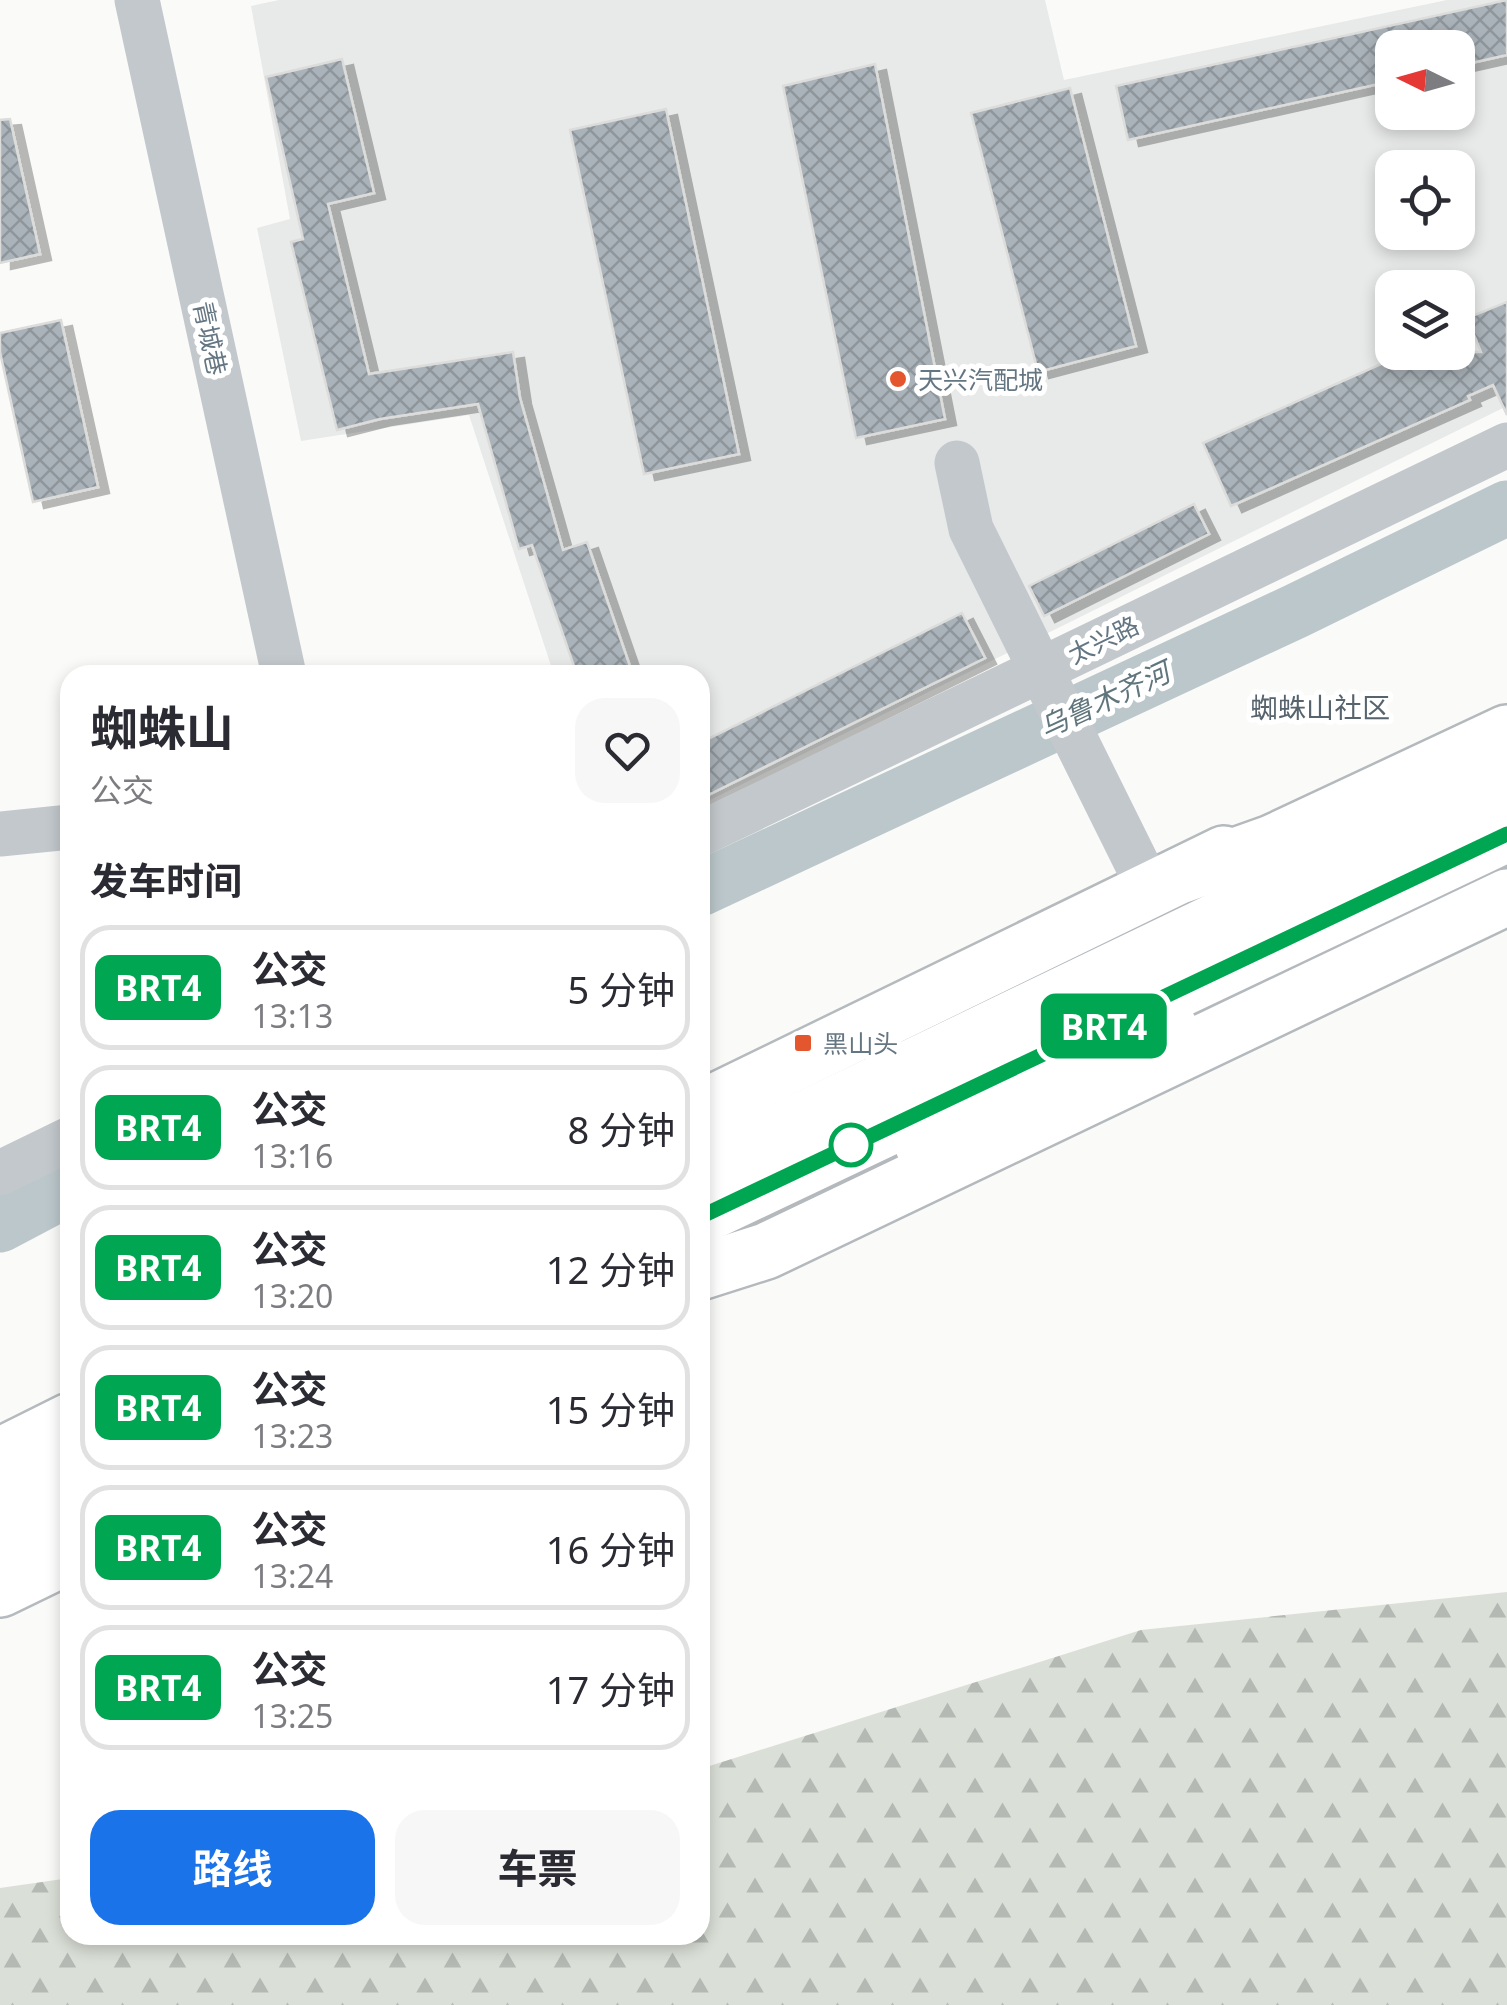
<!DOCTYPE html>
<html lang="zh">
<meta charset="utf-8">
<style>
body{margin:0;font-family:"Noto Sans","Noto Sans SC",sans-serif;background:#f7f7f7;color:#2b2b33;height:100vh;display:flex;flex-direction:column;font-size:38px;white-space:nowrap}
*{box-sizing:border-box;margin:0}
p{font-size:32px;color:#7c7c81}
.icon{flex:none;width:55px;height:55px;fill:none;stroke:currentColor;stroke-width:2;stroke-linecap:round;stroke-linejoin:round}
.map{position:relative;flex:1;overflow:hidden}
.sheet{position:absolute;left:60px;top:665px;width:650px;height:1280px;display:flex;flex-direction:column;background:#fff;border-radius:30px;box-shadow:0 5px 15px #0003}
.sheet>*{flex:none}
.badge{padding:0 20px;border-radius:15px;font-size:35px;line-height:65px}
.needle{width:65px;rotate:275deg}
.controls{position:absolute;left:1375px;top:30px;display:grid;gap:20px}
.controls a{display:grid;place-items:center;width:100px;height:100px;border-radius:20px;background:#fff;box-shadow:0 5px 15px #0003;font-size:50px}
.map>.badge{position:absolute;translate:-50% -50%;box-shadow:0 0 0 5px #fff}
h2{padding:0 30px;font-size:38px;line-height:90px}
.round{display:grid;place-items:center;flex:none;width:105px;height:105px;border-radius:30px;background:#f7f7f7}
.head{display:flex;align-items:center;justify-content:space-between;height:170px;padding:0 30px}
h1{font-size:48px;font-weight:700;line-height:75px}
.button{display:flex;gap:20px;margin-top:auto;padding:20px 30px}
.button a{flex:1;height:115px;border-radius:30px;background:#1a73e8;color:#fff;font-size:40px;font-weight:700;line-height:115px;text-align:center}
.button a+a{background:#f7f7f7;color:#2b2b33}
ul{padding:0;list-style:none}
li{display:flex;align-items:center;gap:30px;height:125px;margin:0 20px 15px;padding:0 10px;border:5px solid #e1e1e2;border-radius:30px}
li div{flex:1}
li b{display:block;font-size:38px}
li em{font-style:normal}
li .badge{min-width:110px;font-weight:700;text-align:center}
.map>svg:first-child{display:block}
</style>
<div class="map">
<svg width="1507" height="2005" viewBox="0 0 1507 2005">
<defs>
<pattern id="forest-firs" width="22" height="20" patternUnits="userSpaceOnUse" patternTransform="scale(2.5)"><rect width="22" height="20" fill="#dadfd7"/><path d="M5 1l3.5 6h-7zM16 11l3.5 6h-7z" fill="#b4b9b4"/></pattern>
<pattern id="building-cross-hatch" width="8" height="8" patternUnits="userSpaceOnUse" patternTransform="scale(2.5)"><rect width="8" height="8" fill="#aab3b9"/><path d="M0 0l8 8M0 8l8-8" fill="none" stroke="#8e969c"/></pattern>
<filter id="shadow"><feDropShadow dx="11" dy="6" stdDeviation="0" flood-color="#0004"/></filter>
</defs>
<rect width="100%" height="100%" fill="#fafaf8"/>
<path fill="#e8e9e9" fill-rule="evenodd" d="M279 0H1045L1064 80 1447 0H1507V406L700 805V675H554L469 415 301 441 257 228 290 219 251 6ZM1392 48H1458V112H1392ZM1392 168H1458V232H1392ZM1392 288H1458V352H1392Z"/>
<path fill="url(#forest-firs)" d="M1507 1592V2005H0V1888L70 1878V1935H700V1769L1141 1630Z"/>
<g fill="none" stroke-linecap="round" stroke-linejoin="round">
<g stroke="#bbc7cb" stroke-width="55">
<path d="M700 889 1296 611 1507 508"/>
<path d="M0 1225 70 1188"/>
</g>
</g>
<g fill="url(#building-cross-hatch)" stroke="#dcdcda" stroke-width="2.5" filter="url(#shadow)">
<path d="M1507 0V55L1458 66V48H1392V81L1128 140 1116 86Z"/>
<path d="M342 59 374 193 328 204 369 374 513 352 520 398 563 550 587 542 633 675H577L532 545 519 549 478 404 380 419 337 430 291 242 303 239 266 77Z"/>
<path d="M875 64 945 419 856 438 783 86Z"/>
<path d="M1070 88 1136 346 1038 372 971 113Z"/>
<path d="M666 109 739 454 644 474 570 130Z"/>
<path d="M10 119 40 254 0 263V120Z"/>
<path d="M1507 302V415L1493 385 1468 396 1470 400 1231 506 1203 443 1408 352H1481L1467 318Z"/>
<path d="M61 320 98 487 33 502 0 352V333Z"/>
<path d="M1194 504 1209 534 1044 616 1029 586Z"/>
<path d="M962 613 985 658 700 799V743Z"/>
</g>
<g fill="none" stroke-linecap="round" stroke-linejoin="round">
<g stroke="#b5babe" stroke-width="60">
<g id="major">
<path d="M700 1109 1224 854"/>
<path d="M923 1146 1170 1028"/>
<path d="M0 1456 70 1421"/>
<path d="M0 1589 70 1555"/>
</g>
</g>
<g stroke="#b4b9bd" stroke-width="60">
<g id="highway">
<path d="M1182 875 1272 843 1507 733"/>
<path d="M700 1169 1507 781"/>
<path d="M700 1217 1507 834"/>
<path d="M700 1272 766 1251 1507 897"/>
<path d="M0 1506 70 1472"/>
<path d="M0 1550 70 1517"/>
</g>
</g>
<g stroke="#c3c8cc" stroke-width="45">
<path d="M137 0 284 675"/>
<path d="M957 463 971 529 1150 890"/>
<path d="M0 834 70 827"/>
<path d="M700 834 1507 445"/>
<path d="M0 1173 70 1139"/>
</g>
<use href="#major" stroke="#fff" stroke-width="55"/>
<use href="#highway" stroke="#fff" stroke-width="55"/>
</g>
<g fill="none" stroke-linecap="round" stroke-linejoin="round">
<g stroke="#fff" stroke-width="22">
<path id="line" d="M700 1217 1507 834"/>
</g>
<use href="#line" stroke="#00a651" stroke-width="15"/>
</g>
<g fill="#e4572e" stroke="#fff" stroke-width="4">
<circle cx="898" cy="379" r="10"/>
<rect x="793" y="1033" width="20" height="20" rx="5"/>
</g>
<circle fill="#fff" stroke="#00a651" stroke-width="5" cx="851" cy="1145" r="20"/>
<g text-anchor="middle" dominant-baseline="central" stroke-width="10" stroke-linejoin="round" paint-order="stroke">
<g font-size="25" fill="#657683" stroke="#fff">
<text transform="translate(211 338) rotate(78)">青城巷</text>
<text transform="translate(1103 639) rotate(-26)">太兴路</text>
</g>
<g font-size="25" fill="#657683" stroke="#fff" text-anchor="start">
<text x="918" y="379">天兴汽配城</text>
<text x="823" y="1043">黑山头</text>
</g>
<g font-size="28" font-style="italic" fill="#60757c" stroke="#fff">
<text transform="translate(1104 699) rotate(-25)">乌鲁木齐河</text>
</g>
<g font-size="28" fill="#57646e" stroke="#fff">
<text x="1320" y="707">蜘蛛山社区</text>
</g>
</g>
</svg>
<div class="controls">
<a><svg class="needle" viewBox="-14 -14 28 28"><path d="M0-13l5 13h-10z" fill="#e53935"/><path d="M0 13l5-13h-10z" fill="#7c7c81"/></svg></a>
<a><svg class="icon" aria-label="locate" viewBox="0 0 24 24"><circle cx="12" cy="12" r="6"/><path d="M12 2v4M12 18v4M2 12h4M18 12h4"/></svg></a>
<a><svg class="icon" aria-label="layers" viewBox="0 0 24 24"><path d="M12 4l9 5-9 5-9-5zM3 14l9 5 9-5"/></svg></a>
</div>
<b class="badge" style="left:1104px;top:1026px;background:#00a651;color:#fff">BRT4</b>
<section class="sheet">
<div class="head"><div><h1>蜘蛛山</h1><p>公交</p></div><a class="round"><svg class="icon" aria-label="heart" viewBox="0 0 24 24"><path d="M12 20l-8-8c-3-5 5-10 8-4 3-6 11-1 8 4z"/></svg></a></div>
<h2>发车时间</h2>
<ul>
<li><span class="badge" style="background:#00a651;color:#fff">BRT4</span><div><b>公交</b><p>13:13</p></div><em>5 分钟</em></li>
<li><span class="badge" style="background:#00a651;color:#fff">BRT4</span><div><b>公交</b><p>13:16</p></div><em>8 分钟</em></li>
<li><span class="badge" style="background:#00a651;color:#fff">BRT4</span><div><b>公交</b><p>13:20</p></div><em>12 分钟</em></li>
<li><span class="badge" style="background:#00a651;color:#fff">BRT4</span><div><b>公交</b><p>13:23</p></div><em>15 分钟</em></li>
<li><span class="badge" style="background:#00a651;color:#fff">BRT4</span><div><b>公交</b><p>13:24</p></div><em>16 分钟</em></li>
<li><span class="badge" style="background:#00a651;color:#fff">BRT4</span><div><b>公交</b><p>13:25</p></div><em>17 分钟</em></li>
</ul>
<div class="button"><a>路线</a><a>车票</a></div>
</section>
</div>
